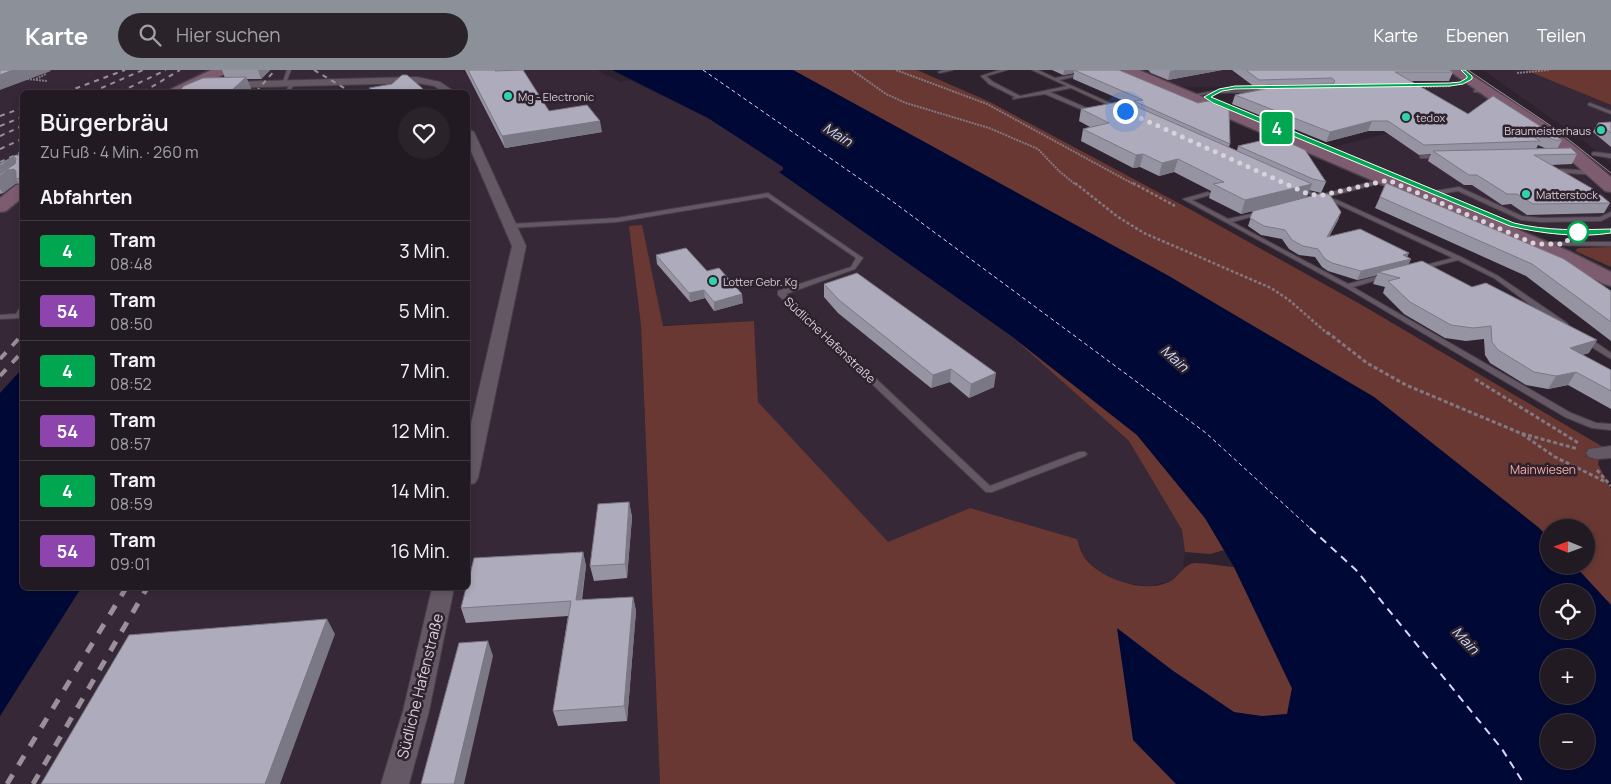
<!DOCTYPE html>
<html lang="de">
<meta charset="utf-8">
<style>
body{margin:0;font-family:Manrope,sans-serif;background:#2a232a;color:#f1f3f6;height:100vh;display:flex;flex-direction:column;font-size:19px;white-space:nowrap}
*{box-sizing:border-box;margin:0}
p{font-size:16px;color:#a2a1a5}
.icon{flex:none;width:28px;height:28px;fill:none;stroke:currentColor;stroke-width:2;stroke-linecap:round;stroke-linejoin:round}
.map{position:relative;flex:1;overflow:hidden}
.side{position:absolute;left:20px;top:20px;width:450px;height:500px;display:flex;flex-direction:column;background:#221a22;border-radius:8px;box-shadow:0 2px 8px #0003,0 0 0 1px #3f3840}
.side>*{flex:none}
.badge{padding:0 10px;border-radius:4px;font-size:18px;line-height:32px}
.needle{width:32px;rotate:271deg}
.tools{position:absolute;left:1540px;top:449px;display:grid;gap:10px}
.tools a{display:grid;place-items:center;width:55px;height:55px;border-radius:50%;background:#221a22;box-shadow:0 2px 8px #0003,0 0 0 1px #3f3840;font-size:25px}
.you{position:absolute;width:25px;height:25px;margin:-12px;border:4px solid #fff;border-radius:50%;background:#1a73e8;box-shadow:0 0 0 8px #1a73e833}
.map>.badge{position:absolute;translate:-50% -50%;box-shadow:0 0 0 2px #fff}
h2{padding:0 20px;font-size:19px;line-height:45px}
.round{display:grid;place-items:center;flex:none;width:52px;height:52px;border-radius:26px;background:#2a232a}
.summary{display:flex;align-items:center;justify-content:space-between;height:85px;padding:0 20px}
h1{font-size:24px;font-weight:600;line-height:38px}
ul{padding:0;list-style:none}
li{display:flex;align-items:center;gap:15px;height:60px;padding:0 20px;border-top:1px solid #3f3840}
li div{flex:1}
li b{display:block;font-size:19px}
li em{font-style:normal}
li .badge{min-width:55px;font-weight:700;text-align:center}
header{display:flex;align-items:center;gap:30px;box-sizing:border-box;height:70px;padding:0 25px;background:#8c9099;color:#fff}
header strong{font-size:24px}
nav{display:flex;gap:28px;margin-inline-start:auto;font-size:18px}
.search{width:350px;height:45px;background:#2a232a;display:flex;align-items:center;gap:12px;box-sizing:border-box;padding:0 18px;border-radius:28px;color:#a2a1a5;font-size:19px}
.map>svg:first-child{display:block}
</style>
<header>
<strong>Karte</strong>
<div class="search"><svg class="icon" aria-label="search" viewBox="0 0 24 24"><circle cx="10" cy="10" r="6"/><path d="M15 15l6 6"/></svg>Hier suchen</div>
<nav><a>Karte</a><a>Ebenen</a><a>Teilen</a></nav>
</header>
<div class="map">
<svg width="1611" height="714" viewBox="0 0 1611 714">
<rect width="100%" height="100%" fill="#2d222d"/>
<g fill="#372838">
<path d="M0 0H597L620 12 630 10 708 48 743 70 783 97V100L779 102 1010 265 1129 371 1182 460 1185 482 1183 499 1171 511 1149 516 1124 513 1100 502 1084 487 1077 469 970 438 888 473 758 332 754 251 641 256 660 714H0V646L81 518H468V22H22V299L0 323Z"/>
<path d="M1139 0H1447L1513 45 1563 86 1600 120 1611 131V159H1550L1516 152 1333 77 1390 63 1321 15 1188 17 1177 15Z"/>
<path d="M1483 0H1524L1611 35V94L1588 74Z"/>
</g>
<g fill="#693833">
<path d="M793 0H917L990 32 1186 137 1360 234 1603 377 1598 394 1611 419V535L1574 495H1586V458H1549V468L1538 457 1374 327 1167 205Z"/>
<path d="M1524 0H1611V35L1525 0Z"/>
<path d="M642 155 663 256 754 251 758 332 888 472 970 438 1077 469C1079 475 1081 482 1084 487 1100 509 1146 525 1171 511 1179 506 1184 494 1195 493 1208 493 1221 496 1234 497L1292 619 1288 644 1198 714H660L641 255 629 156Z"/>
<path d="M1611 177V197L1575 181 1578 178Z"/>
<path d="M1010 265 1137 365 1205 448 1224 480 1210 484 1185 482 1182 460 1129 371Z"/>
</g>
<g fill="#000935" fill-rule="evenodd">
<path d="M612 0H793L1167 205 1374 327 1538 457 1549 468V495H1574L1611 535V714H1176L1133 670 1117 558 1172 600 1234 642 1262 646 1287 644 1292 618 1234 497 1205 448 1137 365 1010 265 779 102 783 100V97L708 48ZM1586 522V560H1549V522ZM1549 588H1586V625H1549ZM1549 652H1586V690H1549Z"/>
<path d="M22 299V518H81L0 646V323Z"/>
</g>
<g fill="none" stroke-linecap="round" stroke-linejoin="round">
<path stroke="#cddefd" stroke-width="1" stroke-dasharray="4 3" stroke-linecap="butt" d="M703 0 892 131 1206 363 1311 459"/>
<path stroke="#cddefd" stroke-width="2" stroke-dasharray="8 6" stroke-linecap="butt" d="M1310 458 1356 500 1502 679 1524 714"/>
<g stroke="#483f48" stroke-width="2">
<g id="lane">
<path d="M287 0H291L286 13 282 14Z"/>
<path d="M944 0H953L940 3 938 2Z"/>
<path d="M1000 0H1007L986 6 993 12 1020 26 1067 16 1032 0H1038L1055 8 1098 0H1108L1059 10 1121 38 1117 39 1071 18 1050 22 1089 39V41H1085L1045 24 1013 29V28L1015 27 989 14 981 6Z"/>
<path d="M292 11 296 12 289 22H285Z"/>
<path d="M1265 20H1267V22L1214 23 1188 27 1186 26 1214 21Z"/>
<path d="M1476 20 1491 22 1489 23 1474 22V20Z"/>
<path d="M1590 33 1611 41V44L1588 35V34Z"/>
<path d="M1594 82 1611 84V88L1592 85V83Z"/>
<path d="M1422 85H1440L1443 87 1440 89 1420 88V86Z"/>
<path d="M1561 99 1595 101 1598 103 1595 105 1567 103 1572 108 1569 110 1559 102V100Z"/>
<path d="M1387 108 1389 109V111L1327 127 1337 130 1461 187 1498 206 1567 253 1568 255 1567 257H1561L1494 208 1458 190 1420 200 1418 199V197L1453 188 1333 132 1296 120 1299 118 1320 125Z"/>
<path d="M1459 117 1522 146 1541 148 1600 147 1611 142V146L1601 151 1541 152 1521 150 1458 121 1422 127 1419 125 1422 123Z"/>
<path d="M1208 122 1211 124 1210 125 1192 130 1228 149 1265 141V143L1232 152 1348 214 1385 204 1387 205V207L1353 217 1571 343 1596 353 1611 354V360L1592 358 1565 347 1345 217 1183 129Z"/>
<path d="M768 123 863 188 855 199 786 224 990 416 1079 382H1085L1087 384 1085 386 992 422H986L778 225V221L851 197 856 188 767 127 617 152 510 158 507 156 510 154 617 148Z"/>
<path d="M1541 172H1611V176L1539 175 1538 174Z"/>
<path d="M19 239H22V245L21 248 0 249V245L16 244Z"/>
<path d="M1582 267H1588L1611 283V289L1582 271 1581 269Z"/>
</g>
</g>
<g stroke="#483f48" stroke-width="2">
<g id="street">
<path d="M417 7 440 12 455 22H444L434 16 417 13 225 18 220 15 225 12Z"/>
<path d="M468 59 474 62 526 176 478 408 475 413 468 415V367L512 176 468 74Z"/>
<path d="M1611 376V388L1596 389 1589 387 1586 383 1589 379Z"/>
<path d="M432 518H454L429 641 409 714H381L403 641Z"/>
</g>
</g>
<g stroke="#483f48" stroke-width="3">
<g id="secondary">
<path d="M211 0H229L227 3 186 22H169L171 19Z"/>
<path d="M1121 0H1139L1571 182 1611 202V216L1604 214 1557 190 1123 3Z"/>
<path d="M1448 0H1464L1542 51 1581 81 1611 107V122L1605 121 1550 72Z"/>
<path d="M22 114V128L6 141 0 142V128L16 115Z"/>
</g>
</g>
<g stroke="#827882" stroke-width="2" stroke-dasharray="2 1" stroke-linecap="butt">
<path d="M852 0 886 24 906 33 989 58 1038 79 1059 101 1076 115"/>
<path d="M896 0 987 34 1135 115"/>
<path d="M1517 3 1550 0"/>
<path d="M27 9 47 11"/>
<path d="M36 9 46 4"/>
<path d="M1418 17 1451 16"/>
</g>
<g stroke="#827882" stroke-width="2.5" stroke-dasharray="3 2" stroke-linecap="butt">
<path d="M1075 113 1118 147 1144 163 1271 218 1289 230 1328 264"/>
<path d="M1133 113 1175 136"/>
</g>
<g stroke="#827882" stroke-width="3" stroke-dasharray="4 2.5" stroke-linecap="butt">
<path d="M1327 262 1367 293 1406 315 1520 363 1578 379"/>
<path d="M1475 309 1580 374"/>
<path d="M1522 364 1555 387 1606 412"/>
<path d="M1597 400 1611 416"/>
</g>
<use href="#lane" fill="#645865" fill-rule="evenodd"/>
<use href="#street" fill="#645865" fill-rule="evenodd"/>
<use href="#secondary" fill="#7d5c6f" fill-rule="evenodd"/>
<g stroke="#999099" stroke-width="1">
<path d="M1468 0 1554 58 1611 103"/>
<path d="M1405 15 1461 13 1469 9 1470 5 1463 0"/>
<path d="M1270 17 1223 19 1207 27 1215 32 1512 155 1549 161 1611 162"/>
</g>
<g stroke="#999099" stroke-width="2" stroke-dasharray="5 5" stroke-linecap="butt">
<path d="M314 0 351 22"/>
<path d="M66 22 125 0"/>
<path d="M92 22 143 0"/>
<path d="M120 22 166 0"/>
<path d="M143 22 180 0"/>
<path d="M256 22 275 0"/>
<path d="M0 46 22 38"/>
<path d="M0 56 22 47"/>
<path d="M0 66 22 56"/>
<path d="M0 79 22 69"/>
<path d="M0 92 22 82"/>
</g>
<g stroke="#999099" stroke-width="4" stroke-dasharray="9 9" stroke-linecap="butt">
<path d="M0 289 22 265"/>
<path d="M0 306 22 282"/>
</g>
<g stroke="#999099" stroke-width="5" stroke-dasharray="11 11" stroke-linecap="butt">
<path d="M7 714 126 518"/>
<path d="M33 714 147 518"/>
</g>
</g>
<g fill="#9693a3" fill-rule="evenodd">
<path d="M222 0H270L261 9H247L251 19 247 22H170H178L225 8Z"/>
<path d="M465 0H523L549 41 602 62 505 78Z"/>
<path d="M1052 0H1119L1230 74 1229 77 1237 81 1238 76 1326 112 1321 123 1309 120 1307 127 1241 144 1209 128 1211 121 1174 102 1159 106 1140 97 1133 98 1081 71 1083 59 1090 57 1079 51 1081 39 1124 31 1073 9 1074 3 1063 5Z"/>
<path d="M1148 0H1222L1168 10 1151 3Z"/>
<path d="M1232 0H1449L1453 2 1449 11H1411L1468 44 1493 26 1562 70 1557 79 1577 84 1572 94 1551 95 1610 133 1604 143 1527 145 1511 134 1502 135 1472 115H1464L1428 91 1431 84 1419 85 1384 61H1368L1326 72 1232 34 1235 25 1266 18H1256ZM1538 75 1547 79H1536Z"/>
<path d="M1611 52V77L1593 62 1598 53Z"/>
<path d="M16 85H22V120L18 113 15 114 3 123 0 124V94Z"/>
<path d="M1386 113 1611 221V271L1526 206 1375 138Z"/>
<path d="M1253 141 1341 142 1338 150 1329 167 1407 187 1411 189 1408 194 1589 283 1582 285 1611 300V339L1568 315 1548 319 1526 315 1490 293 1485 285 1484 269 1466 271 1445 268 1404 244 1383 223 1385 217 1373 214 1377 205 1357 210 1328 201 1322 197 1315 187 1299 185 1289 179 1282 169 1261 165 1248 156Z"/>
<path d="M656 185 707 201 743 233 714 241 705 228 690 232 657 194Z"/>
<path d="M824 214 994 317 969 328 950 312 931 318 838 243 824 227Z"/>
<path d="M629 432 632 447 627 508 594 511 590 496Z"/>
<path d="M583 482 586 496 582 530 633 527 636 541 627 651 558 656 553 641 568 546 466 553 461 538Z"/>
</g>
<g fill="#7a7884">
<path d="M13 0H50L51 1 0 20V5Z"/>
<path d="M258 0H270L261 9Z"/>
<path d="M1064 0H1088H1074V3L1063 5Z"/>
<path d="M1176 0H1222L1168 10 1170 1Z"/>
<path d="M246 7 251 19 247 22H230Z"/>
<path d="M600 51 602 62 505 78 502 66Z"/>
<path d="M1372 51 1368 61 1326 72 1330 62Z"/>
<path d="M1143 84 1140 97 1133 98 1136 85Z"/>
<path d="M13 87 21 100 16 101 14 99 19 108 16 109 18 113 15 114 3 123 0 119V96Z"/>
<path d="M1178 89 1174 102 1159 106 1162 93Z"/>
<path d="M1312 114 1307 127 1241 144 1245 130Z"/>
<path d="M1341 142 1338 150 1324 175 1327 167Z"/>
<path d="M1409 183 1406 190 1411 189 1407 198 1378 202 1377 205 1357 210 1361 201Z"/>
<path d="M704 220 705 228 690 232 689 223Z"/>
<path d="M742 224 743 233 714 241V232Z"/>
<path d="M1597 270 1589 283 1562 291 1570 278Z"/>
<path d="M951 299 950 312 931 318 933 305Z"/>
<path d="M1576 302 1568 315 1548 319 1556 306Z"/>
<path d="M996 303 994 317 969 328 971 314Z"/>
<path d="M629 432 632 447 627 508 625 494Z"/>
<path d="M583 482 586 496 579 545 576 530Z"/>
<path d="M633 527 636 541 627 651 624 636Z"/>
<path d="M327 549 335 564 280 714H265Z"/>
<path d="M488 571 493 586 464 714H454Z"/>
</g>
<g fill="#aeabbd" stroke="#7a7884">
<path d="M0 0H13L0 5Z"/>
<path d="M468 0H496L495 1 523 0 549 41 587 35 600 51 502 66Z"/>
<path d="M1074 0H1119L1198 33 1208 31 1229 40 1230 74 1134 31 1143 30Z"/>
<path d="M1246 0H1449L1453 2H1395L1468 44 1493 26 1562 70H1555L1534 61 1531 65 1540 71 1424 75 1388 51H1372L1330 62 1235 25 1270 18 1267 15 1333 14 1335 11 1332 8 1259 10Z"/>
<path d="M402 5H407L422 18 424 22H371H375L369 18 392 14Z"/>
<path d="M246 7 230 22H170H178L184 16 203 8Z"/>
<path d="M1124 31 1312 114 1245 130 1213 114 1224 112 1178 89 1162 93 1143 84 1136 85 1083 59 1109 53 1081 39Z"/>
<path d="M1611 52V63L1598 53Z"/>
<path d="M1277 67 1305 80 1326 112 1313 109 1238 76Z"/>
<path d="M1571 78 1577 84 1534 85 1593 119 1610 133 1533 134 1517 124H1507L1477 105H1469L1433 81Z"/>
<path d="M16 85H22V108L16 109V101L14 99 7 100 0 106V104L15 94 16 88 13 87 0 96V94Z"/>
<path d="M1386 113 1564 189 1611 221V252L1532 194 1380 127Z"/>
<path d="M1323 123 1330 125 1341 142 1327 167 1360 159 1409 183 1403 185 1411 189 1361 201 1332 193 1325 189 1318 179 1303 176 1292 170 1285 160 1264 156 1250 148 1253 141Z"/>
<path d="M686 178 707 201 719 198 742 224 714 232 704 220 689 223 656 185Z"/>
<path d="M1422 191 1472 217 1486 213 1597 270 1570 278 1611 300V321L1576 302 1556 306 1534 302 1498 280 1492 272 1491 256 1473 258 1451 255 1410 232 1388 211 1400 208 1378 202Z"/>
<path d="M857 203 996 303 971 314 951 299 933 305 839 230 824 214Z"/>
<path d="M629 432 625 494 590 496 598 434Z"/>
<path d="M583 482 576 530 633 527 624 636 553 641 571 531 461 538 466 518H468V513L474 488Z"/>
<path d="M327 549 265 714H41L129 565Z"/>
<path d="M488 571 454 714H421L459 573Z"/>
</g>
<path fill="#00a650" stroke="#fff" d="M1461 0H1465L1472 6V9L1463 14 1450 16 1235 19 1222 21 1211 27 1514 153C1547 161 1578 160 1611 159V163C1581 168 1542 164 1510 156L1213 33 1204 27 1219 19 1235 16 1450 13 1460 12 1467 8V6Z"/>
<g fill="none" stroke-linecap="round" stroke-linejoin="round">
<path stroke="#dad2da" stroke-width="5" stroke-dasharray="0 9" d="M1125 41 1306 123 1319 126 1388 110 1535 174H1563L1578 162"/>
</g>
<g fill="#2ed4ab" stroke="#2d222d" stroke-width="2">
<circle cx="508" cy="26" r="5"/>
<circle cx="1406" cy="47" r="5"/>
<circle cx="1601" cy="60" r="5"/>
<circle cx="1526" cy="124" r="5"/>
<circle cx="713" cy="211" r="5"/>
</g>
<circle fill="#fff" stroke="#00a650" stroke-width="2.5" cx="1578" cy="162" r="10"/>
<g text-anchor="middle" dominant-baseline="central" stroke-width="5" stroke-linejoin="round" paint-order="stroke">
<g font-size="11" fill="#dad2da" stroke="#2d222d" text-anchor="start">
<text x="518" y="26">Mg - Electronic</text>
<text x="1416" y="47">tedox</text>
<text x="1591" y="60" text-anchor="end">Braumeisterhaus</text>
<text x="1536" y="124">Matterstock</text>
<text x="723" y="211">Lotter Gebr. Kg</text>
</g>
<g font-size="12" fill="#dad2da" stroke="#2d222d">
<text transform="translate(830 270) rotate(43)">Südliche Hafenstraße</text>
</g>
<g font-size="12" fill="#faaca2" stroke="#2d222d">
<text x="1543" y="399">Mainwiesen</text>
</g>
<g font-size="14" font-style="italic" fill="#cddefd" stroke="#2d222d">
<text transform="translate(838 64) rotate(32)">Main</text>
<text transform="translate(1175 288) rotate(42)">Main</text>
<text transform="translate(1466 570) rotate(47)">Main</text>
</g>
<g font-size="15" fill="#dad2da" stroke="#2d222d">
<text transform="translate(420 616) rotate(-76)">Südliche Hafenstraße</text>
</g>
</g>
</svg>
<div class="tools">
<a><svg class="needle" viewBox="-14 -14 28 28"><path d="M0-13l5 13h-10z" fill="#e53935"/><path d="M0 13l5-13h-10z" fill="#a2a1a5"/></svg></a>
<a><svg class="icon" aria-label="locate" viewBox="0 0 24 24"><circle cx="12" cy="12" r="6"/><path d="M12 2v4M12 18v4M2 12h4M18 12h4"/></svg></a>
<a>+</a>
<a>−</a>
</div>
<div class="you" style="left:1125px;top:41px"></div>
<b class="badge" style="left:1277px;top:58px;background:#00a650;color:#fff">4</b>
<section class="side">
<div class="summary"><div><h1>Bürgerbräu</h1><p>Zu Fuß · 4 Min. · 260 m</p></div><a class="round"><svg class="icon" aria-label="heart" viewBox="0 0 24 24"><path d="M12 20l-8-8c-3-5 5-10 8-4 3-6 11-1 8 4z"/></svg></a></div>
<h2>Abfahrten</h2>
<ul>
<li><span class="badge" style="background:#00a650;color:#fff">4</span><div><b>Tram</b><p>08:48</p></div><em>3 Min.</em></li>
<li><span class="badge" style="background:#8e44ad;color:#fff">54</span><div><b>Tram</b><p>08:50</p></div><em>5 Min.</em></li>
<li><span class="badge" style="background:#00a650;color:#fff">4</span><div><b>Tram</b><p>08:52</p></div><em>7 Min.</em></li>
<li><span class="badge" style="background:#8e44ad;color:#fff">54</span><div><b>Tram</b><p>08:57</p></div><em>12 Min.</em></li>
<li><span class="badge" style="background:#00a650;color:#fff">4</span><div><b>Tram</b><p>08:59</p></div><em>14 Min.</em></li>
<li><span class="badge" style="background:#8e44ad;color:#fff">54</span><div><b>Tram</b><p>09:01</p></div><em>16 Min.</em></li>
</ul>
</section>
</div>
